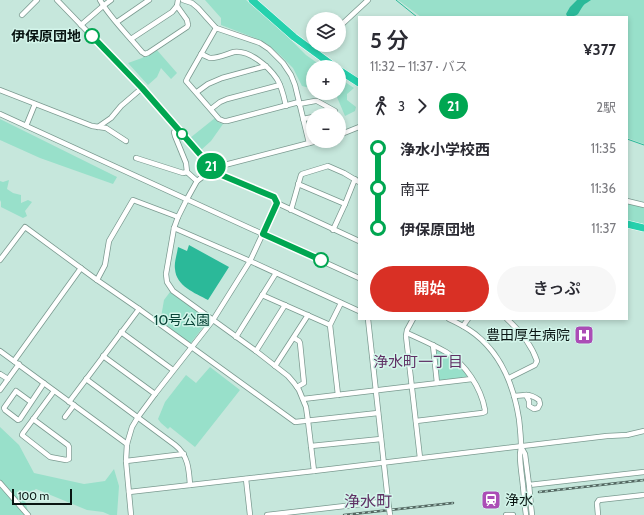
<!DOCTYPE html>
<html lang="ja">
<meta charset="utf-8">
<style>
body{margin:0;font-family:Cabin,"Noto Sans JP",sans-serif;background:#f7f7f7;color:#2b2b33;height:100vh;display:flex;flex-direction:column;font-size:15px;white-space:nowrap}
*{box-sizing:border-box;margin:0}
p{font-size:13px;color:#7c7c81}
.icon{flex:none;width:22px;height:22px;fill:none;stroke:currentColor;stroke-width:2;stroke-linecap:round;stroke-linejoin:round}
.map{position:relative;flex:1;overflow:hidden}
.sheet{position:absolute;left:358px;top:16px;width:270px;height:304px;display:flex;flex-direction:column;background:#fff;border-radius:0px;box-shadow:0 2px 6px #0003}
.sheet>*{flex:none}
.badge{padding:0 8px;border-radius:13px;font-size:14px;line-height:26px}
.buttons{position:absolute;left:306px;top:12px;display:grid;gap:8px}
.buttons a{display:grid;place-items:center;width:40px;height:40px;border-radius:50%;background:#fff;box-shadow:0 2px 6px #0003;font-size:20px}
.scale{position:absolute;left:12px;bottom:10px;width:60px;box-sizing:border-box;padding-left:4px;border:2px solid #091512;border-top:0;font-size:11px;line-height:14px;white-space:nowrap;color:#091512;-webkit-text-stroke:3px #d3f5ea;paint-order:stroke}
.map>.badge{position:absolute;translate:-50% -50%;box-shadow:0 0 0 2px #fff}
.legs{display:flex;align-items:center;gap:6px;height:44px;padding:0 12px;font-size:13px}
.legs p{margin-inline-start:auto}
.summary{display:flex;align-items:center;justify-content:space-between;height:68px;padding:0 12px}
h1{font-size:22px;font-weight:600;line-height:30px}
.cta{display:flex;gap:8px;margin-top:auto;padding:8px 12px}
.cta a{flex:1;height:46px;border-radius:24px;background:#d93025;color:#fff;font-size:16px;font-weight:600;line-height:46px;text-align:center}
.cta a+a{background:#f7f7f7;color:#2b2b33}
ul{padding:0 12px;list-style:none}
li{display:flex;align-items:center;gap:14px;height:40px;font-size:15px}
li i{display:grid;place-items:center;width:6px;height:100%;margin:0 5px;background:currentColor}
li i::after{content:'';width:10px;height:10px;margin:-5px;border:3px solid;border-radius:50%;background:#fff}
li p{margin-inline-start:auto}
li:first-child i{background:linear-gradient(#0000 50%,currentColor 0)}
li:last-child i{background:linear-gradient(currentColor 50%,#0000 0)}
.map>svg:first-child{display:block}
</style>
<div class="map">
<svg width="644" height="515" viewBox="0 0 644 515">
<rect width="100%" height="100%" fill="#c6e7dc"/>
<g fill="#98e0ca">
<path d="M205 0H246L283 32 306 55 323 67H313V89L302 86 293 68 280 55 267 44 255 38 221 25V18Z"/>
<path d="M398 0H644V144L627 138V17H421Z"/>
<path d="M156 49 177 73 171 79 161 68 157 77 148 85 128 63 142 58Z"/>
<path d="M339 78 354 88 347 94V100L356 107 355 111 345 116 337 97 324 93H339Z"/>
<path d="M215 118 218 122 223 124 211 141 201 150 190 138Z"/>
<path d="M0 119 117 177 113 184 40 158 0 140Z"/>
<path d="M9 180 7 189 13 193 21 195V203L28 200 32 202 25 211 27 216 23 218 1 207V202L0 200V181L3 182Z"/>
<path d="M627 203 644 207V224L627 221Z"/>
<path d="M170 292 207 319V322L190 344 160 323 164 300Z"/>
<path d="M437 350C449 357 459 364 467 375L466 378 441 381 439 380 436 353Z"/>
<path d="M210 367 240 390 195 447 170 427 168 429 161 423 158 419 165 402 186 375 196 383Z"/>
<path d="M0 427 19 445 34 473 84 484 105 481 114 469 119 486 117 515H110L103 512 87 510 36 489 24 497 29 515H0Z"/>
</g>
<g fill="#2bb999">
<path d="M577 0H591C589 2 585 3 583 6 577 14 580 17 567 16L566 14 570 7Z"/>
<path d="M189 245 229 267 208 300C195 293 176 286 175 269 174 263 177 254 178 247L187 251Z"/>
</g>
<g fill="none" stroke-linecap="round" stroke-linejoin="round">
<g stroke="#2bb999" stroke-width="1">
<path d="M396 0 417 17"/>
<path d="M627 139 644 145"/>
</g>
<g stroke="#7b9a90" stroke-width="6">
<g id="minor">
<path d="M57 0 142 88 213 168 219 174 274 197 276 200 277 203 250 261 213 320 155 394 138 417 132 427 127 444 126 461 131 515"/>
<path d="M100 0C110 18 129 36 142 52L145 54 148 53 187 27 188 25 187 20 177 6 178 0"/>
<path d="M183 0 192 3 198 8 216 28 260 43 269 49 283 63 291 75 295 85 309 143"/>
<path d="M22 15 37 0"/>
<path d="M117 22 149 0"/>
<path d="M81 25 103 6 111 0"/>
<path d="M339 27 368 0"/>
<path d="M216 28 188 77 186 81 219 119 224 121H227L299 102"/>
<path d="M131 39 172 12 177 6"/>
<path d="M313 52 320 45"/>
<path d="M201 54C204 55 207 57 210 58 216 59 227 54 234 52 250 50 269 67 277 79 282 87 284 97 286 106"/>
<path d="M0 90 92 126 106 128 126 141"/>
<path d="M197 92 208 84 222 78 266 66"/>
<path d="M299 104 315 101H317L335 111 320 115"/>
<path d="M211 109 220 102 227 99 280 85"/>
<path d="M0 114 359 278"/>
<path d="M303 119 313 117"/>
<path d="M26 126 35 104"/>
<path d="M98 127 111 118 121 106 142 88"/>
<path d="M177 129 174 132 175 136 186 163 187 172 197 181"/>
<path d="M339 135 359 127"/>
<path d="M136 158 183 173 187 172"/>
<path d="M298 184 345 204"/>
<path d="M627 201 644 205"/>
<path d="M277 203 359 241"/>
<path d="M291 210 301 175 302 174 328 166 344 173 359 182"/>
<path d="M174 228 250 261 359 311"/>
<path d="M333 230 345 204 355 179"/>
<path d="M0 260 25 227 97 280 139 309 295 422 378 413"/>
<path d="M97 280 105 265 109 241 133 200 178 217"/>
<path d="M262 295 330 325"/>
<path d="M413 319 407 330 406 336 420 458"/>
<path d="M449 319C458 323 467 328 475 334 502 355 514 387 519 419 520 428 521 437 521 446 521 449 520 452 520 455 520 465 522 476 523 486"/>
<path d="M507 319C519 330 532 346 537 361L535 365 509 378"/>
<path d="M463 326 468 319"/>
<path d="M121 332 173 370"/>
<path d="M407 333C420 339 434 345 446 352 465 364 481 387 485 410V412L482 413 416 421"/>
<path d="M236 337 276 273"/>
<path d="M294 338 299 341 300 343 304 383 297 387"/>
<path d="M433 345 437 383"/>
<path d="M0 351 127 444"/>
<path d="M256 351 285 305"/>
<path d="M103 356 155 394"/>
<path d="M14 361 81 268"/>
<path d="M275 366 308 315"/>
<path d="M0 374 8 379"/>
<path d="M86 379 175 445C188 455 189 469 190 485"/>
<path d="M0 390 19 364"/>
<path d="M338 395 330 325 341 303"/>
<path d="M514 396 526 395C532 395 535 397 539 400L540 404 538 408 534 409 529 406V401L526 395"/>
<path d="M303 399 472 379"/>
<path d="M31 402 16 391 4 408 5 410 18 420 20 419 44 383"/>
<path d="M69 402 139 309"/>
<path d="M65 417 74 405"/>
<path d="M33 419 68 445 69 447V459L66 460 50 457 22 435 23 433 54 391"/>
<path d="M311 446 381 439"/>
<path d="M521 447 525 454 529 485 644 472"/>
<path d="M126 461 184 454"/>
<path d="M314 471 308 421 306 407 299 390 294 383 288 376 256 351 173 291 167 282 166 274 174 228 178 217 187 199 197 181 209 172 213 168 317 141"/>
<path d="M246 479 250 515"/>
<path d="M0 483 28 515"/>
<path d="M129 492 314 471 607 436 627 435 644 431"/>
<path d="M531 506 532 515"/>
<path d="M525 507 526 515"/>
<path d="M267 515 388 501 368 319"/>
<path d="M506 515H513"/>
<path d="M598 515 597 503 599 500 644 495"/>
</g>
</g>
<g stroke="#fff" stroke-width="8">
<g id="highway">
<path d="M252 0 294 37 335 67"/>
<path d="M339 70 359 83"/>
<path d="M627 224 644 228"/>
</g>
</g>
<use href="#minor" stroke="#fff" stroke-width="4.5"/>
<use href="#highway" stroke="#26d1ad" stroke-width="7"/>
<g stroke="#526660" stroke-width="2.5">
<g id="rail">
<path d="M539 492 644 480"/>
<path d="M344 515 453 503"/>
</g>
</g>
<use href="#rail" stroke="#d3f5ea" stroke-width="1" stroke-dasharray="3" stroke-linecap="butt"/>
<g stroke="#7b9a90" stroke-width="6" stroke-linecap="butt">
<g id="minor-bridge">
<path d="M529 485 531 506"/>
<path d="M523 486 525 507"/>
<path d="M388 501 390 515"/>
</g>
</g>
<use href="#minor-bridge" stroke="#fff" stroke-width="4.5"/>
</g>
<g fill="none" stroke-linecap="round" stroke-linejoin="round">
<g stroke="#fff" stroke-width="9">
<path id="line-1" d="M92 36 142 88 212 168 219 174 274 197 277 203 263 234 321 260"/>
</g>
<use href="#line-1" stroke="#00a651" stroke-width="6"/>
</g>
<defs>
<g id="hospital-square" transform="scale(1)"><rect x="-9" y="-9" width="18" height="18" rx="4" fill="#ab4db6" stroke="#d3f5ea"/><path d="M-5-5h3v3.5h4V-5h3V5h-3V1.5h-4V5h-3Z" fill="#fff"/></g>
<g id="station-square" transform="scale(1)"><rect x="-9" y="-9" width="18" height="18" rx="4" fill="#ab4db6" stroke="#d3f5ea"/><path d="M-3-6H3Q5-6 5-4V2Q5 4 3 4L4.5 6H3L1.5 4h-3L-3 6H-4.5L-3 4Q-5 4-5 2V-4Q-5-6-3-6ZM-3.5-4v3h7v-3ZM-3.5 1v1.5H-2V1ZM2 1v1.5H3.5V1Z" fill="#fff"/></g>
</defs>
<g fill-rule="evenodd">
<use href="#hospital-square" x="584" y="335"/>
<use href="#station-square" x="491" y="500"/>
</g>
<g fill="#fff" stroke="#00a651" stroke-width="2">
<circle cx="92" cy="36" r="7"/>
<circle cx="182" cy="134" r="5"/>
<circle cx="321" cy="260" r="7"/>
</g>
<g text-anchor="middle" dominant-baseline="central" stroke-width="3" stroke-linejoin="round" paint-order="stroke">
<g font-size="14" font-weight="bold" fill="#091512" stroke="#d3f5ea" text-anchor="end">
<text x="81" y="36">伊保原団地</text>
</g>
<g font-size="14" fill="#084437" stroke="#d3f5ea">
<text x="182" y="320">10号公園</text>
</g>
<g font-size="14" fill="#091512" stroke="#d3f5ea" text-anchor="end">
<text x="570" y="335">豊田厚生病院</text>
<text x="505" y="500" text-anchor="start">浄水</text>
</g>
<g font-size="15" fill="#603165" stroke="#d3f5ea">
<text x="418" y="362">浄水町一丁目</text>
</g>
<g font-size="16" fill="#603165" stroke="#d3f5ea">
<text x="368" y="501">浄水町</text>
</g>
</g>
</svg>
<div class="buttons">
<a><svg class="icon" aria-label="layers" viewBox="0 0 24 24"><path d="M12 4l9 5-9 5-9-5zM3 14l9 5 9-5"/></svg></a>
<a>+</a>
<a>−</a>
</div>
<div class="scale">100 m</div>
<b class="badge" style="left:211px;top:166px;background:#00a651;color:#fff">21</b>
<section class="sheet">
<div class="summary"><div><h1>5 分</h1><p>11:32 – 11:37 · バス</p></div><b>¥377</b></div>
<div class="legs"><svg class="icon" aria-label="walk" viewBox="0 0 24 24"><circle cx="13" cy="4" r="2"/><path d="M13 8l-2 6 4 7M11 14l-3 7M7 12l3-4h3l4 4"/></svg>3<svg class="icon" aria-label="forward" viewBox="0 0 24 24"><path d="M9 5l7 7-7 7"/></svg><b class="badge" style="background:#00a651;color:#fff">21</b><p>2駅</p></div>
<ul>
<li><i style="color:#00a651"></i><b>浄水小学校西</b><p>11:35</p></li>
<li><i style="color:#00a651"></i><span>南平</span><p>11:36</p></li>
<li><i style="color:#00a651"></i><b>伊保原団地</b><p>11:37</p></li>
</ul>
<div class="cta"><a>開始</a><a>きっぷ</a></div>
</section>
</div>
